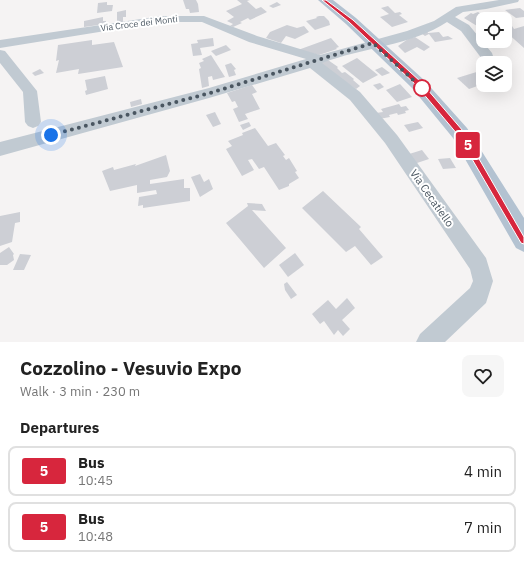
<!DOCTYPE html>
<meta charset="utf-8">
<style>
body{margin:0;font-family:"IBM Plex Sans",sans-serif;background:#f6f6f6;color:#222;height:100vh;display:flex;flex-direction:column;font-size:15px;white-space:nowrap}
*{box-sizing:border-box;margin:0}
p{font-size:13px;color:#767676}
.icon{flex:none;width:22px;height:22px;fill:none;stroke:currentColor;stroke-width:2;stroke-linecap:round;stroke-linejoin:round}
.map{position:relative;height:342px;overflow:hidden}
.details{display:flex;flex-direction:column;background:#fff;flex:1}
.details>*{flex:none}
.badge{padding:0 8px;border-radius:3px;font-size:14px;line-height:26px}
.controls{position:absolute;left:476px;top:12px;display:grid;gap:8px}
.controls a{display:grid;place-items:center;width:36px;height:36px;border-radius:8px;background:#fff;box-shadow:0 4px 16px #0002;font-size:20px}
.you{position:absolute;width:20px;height:20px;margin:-10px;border:3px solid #fff;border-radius:50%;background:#1a73e8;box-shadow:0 0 0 6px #1a73e833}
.map>.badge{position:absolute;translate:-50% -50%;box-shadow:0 0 0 2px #fff}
h2{padding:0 20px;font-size:15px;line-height:36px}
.round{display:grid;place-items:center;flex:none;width:42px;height:42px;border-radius:8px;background:#f6f6f6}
.overview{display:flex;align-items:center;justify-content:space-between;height:68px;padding:0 20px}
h1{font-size:19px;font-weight:700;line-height:30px}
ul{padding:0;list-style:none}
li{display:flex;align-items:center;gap:12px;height:50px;margin:0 8px 6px;padding:0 12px;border:2px solid #e0e0e0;border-radius:8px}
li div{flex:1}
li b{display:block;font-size:15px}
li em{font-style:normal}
li .badge{min-width:44px;font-weight:700;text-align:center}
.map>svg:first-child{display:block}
</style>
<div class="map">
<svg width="524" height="342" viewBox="0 0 524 342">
<rect width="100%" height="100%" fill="#f5f3f3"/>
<g fill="#cdcfd5">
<path d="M183 0H196L198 4 199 12 190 13 189 9H186Z"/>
<path d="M237 0H250L247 1 256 9 261 7 267 12 250 20 248 18 240 22 242 23 233 27 230 26 233 24 227 21 234 17 226 11 242 4Z"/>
<path d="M107 2V5H113L112 11 97 13 98 3Z"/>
<path d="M277 2 281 5 273 8 269 6Z"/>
<path d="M388 6 395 13 400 12 402 14 399 15 408 22 392 27 380 17 389 14 381 8Z"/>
<path d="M520 8 524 11V17L516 18 505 10Z"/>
<path d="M126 10V17H123V23L117 24V12Z"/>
<path d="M478 12 488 19H483V23L477 26 464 18 471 13 473 14Z"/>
<path d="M498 14H505L511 19 505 20Z"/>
<path d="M319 16H324L329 21 330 25 315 30 306 21 317 18 316 17Z"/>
<path d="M103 17V21H106V24L84 27V21Z"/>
<path d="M287 25 297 28 304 26 309 32 295 39 286 36 281 43 266 38 270 32Z"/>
<path d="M512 26 514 29 524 26V48L505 31V28Z"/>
<path d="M427 31 428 33 439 32 443 37 448 36 453 39 435 42 429 34 425 36 421 33Z"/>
<path d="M415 37 430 47 424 51 417 47 405 53 398 46 408 39Z"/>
<path d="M213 38 214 46 200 48 202 55 193 56 191 44 198 43 197 40Z"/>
<path d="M331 38 339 47 336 48 337 49 319 55 298 50Z"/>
<path d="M92 40V45L114 42 123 67 78 74 79 69 56 73 59 60 56 61 58 45Z"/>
<path d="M226 45 231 50 216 56 211 51Z"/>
<path d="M211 55 225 77 213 80 212 76 208 77 209 86 202 88 199 69 201 68 199 63 204 61 202 59Z"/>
<path d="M357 58 378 75 363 83 342 66Z"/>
<path d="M328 60 338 67 337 68 342 73 345 72 354 79 353 80 360 86 356 89 318 64Z"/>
<path d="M231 63 236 69 234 70 236 75 229 77 225 65Z"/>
<path d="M382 67 390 73 382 76 375 70Z"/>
<path d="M40 69 44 73 35 76 32 73Z"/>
<path d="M483 70V84L469 89 457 78Z"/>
<path d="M105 76 108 89 86 95 85 91 87 90 85 80Z"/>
<path d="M380 83 384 87 378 90 373 85Z"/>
<path d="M400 84 412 97 397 102 386 90Z"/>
<path d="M252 85 257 92 252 94 260 109 245 114 248 119 239 122 233 109 238 107 235 101 232 102 227 93Z"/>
<path d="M141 99 142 104 131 107 130 102Z"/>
<path d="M399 104 401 107 406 106 409 110 405 111 406 113 398 115 397 113 389 115 390 117 379 119 376 113 383 112 381 109Z"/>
<path d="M215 112 221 124 213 127 206 115Z"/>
<path d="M249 122 251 126 243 130 240 125Z"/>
<path d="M418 122 423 128 409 132 404 125Z"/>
<path d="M255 128 268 146 276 143 285 155 283 156 286 160 289 158 297 171 295 172 299 178 289 184V186L279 190 264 167 259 169 252 159 248 160 254 170 242 176 226 149 232 146 228 141 243 135 242 133Z"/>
<path d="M422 150 429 159 411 165 406 155Z"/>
<path d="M166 155 170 171 167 177 150 180V184L184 179V188H190V201L143 208V205L138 206 139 197 157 194 156 190 137 193V185L110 191 102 171 113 167 114 170 136 164 135 166Z"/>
<path d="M450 158 456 168 443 169 438 159Z"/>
<path d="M200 174 204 182 209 179 213 189 200 197 191 177Z"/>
<path d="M323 191 361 227 359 229 383 257 371 265 355 246 346 252 302 208Z"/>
<path d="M247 203 262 204 266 211 252 210 286 248 264 268 226 223 248 206Z"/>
<path d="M20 212V222L15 223 12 242 0 246V216Z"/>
<path d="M9 247 14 254 13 255 14 260 7 265H0V253Z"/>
<path d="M295 253 304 265 288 277 279 265Z"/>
<path d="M20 254 31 255 24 270H13Z"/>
<path d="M287 282 297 295 291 299 285 290 284 284Z"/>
<path d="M347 298 355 308 342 320 350 329 343 336 338 330 334 335 324 321 320 324 312 314 328 300 336 309Z"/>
</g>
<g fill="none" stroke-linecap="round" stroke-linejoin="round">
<g fill="#c1cad2" fill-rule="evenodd">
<path d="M499 0H519L518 2 486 9 463 12 455 17 469 25 492 53 493 56 492 59 487 60 482 59 461 31 447 22C413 45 361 48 322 63L360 92 397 135 486 258 493 281 486 303 445 342H416L420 334 470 288 473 281 470 269 385 143 350 100 310 68 209 98 0 156V142L209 88 306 59 249 42 202 22H161L0 48V40L161 16H204L257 36 320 55 407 31 434 21 456 7Z"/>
<path d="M0 50 5 51 37 91 41 122 38 126 33 128 28 126 25 122 23 92 0 63Z"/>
</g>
<path fill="#b3c2d1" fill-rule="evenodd" d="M318 0H333L356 18 424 80 467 128 524 218V252L516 248 453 138 412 88 346 24Z"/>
</g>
<path fill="#d7263d" stroke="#fff" d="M322 0H326L353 20 421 82 463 131 524 237V244L521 243 458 135 416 85 349 22Z"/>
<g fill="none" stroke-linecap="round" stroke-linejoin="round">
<path stroke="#4a5661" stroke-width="4" stroke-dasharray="0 7.2" d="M51 135 210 93 373 43 422 88"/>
</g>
<circle fill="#fff" stroke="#d7263d" stroke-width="2" cx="422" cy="88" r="8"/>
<g text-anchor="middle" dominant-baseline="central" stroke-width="4" stroke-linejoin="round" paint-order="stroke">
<g font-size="9" fill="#4a5661" stroke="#fff">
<text transform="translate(139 23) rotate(-7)">Via Croce dei Monti</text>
</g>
<g font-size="11" fill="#4a5661" stroke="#fff">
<text transform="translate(432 198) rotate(55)">Via Cecatiello</text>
</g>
</g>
</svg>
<div class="controls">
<a><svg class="icon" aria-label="locate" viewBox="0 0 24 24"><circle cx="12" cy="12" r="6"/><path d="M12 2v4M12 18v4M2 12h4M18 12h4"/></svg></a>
<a><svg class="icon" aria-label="layers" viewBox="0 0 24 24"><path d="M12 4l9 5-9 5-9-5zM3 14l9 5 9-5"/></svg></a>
</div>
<div class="you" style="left:51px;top:135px"></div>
<b class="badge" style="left:468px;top:145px;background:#d7263d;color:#fff">5</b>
</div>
<section class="details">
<div class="overview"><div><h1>Cozzolino - Vesuvio Expo</h1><p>Walk · 3 min · 230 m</p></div><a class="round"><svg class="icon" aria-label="heart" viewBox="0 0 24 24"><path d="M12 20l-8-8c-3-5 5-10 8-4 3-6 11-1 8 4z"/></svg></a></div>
<h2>Departures</h2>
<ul>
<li><span class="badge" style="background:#d7263d;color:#fff">5</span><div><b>Bus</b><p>10:45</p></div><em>4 min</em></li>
<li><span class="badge" style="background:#d7263d;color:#fff">5</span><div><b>Bus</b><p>10:48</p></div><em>7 min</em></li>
</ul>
</section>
